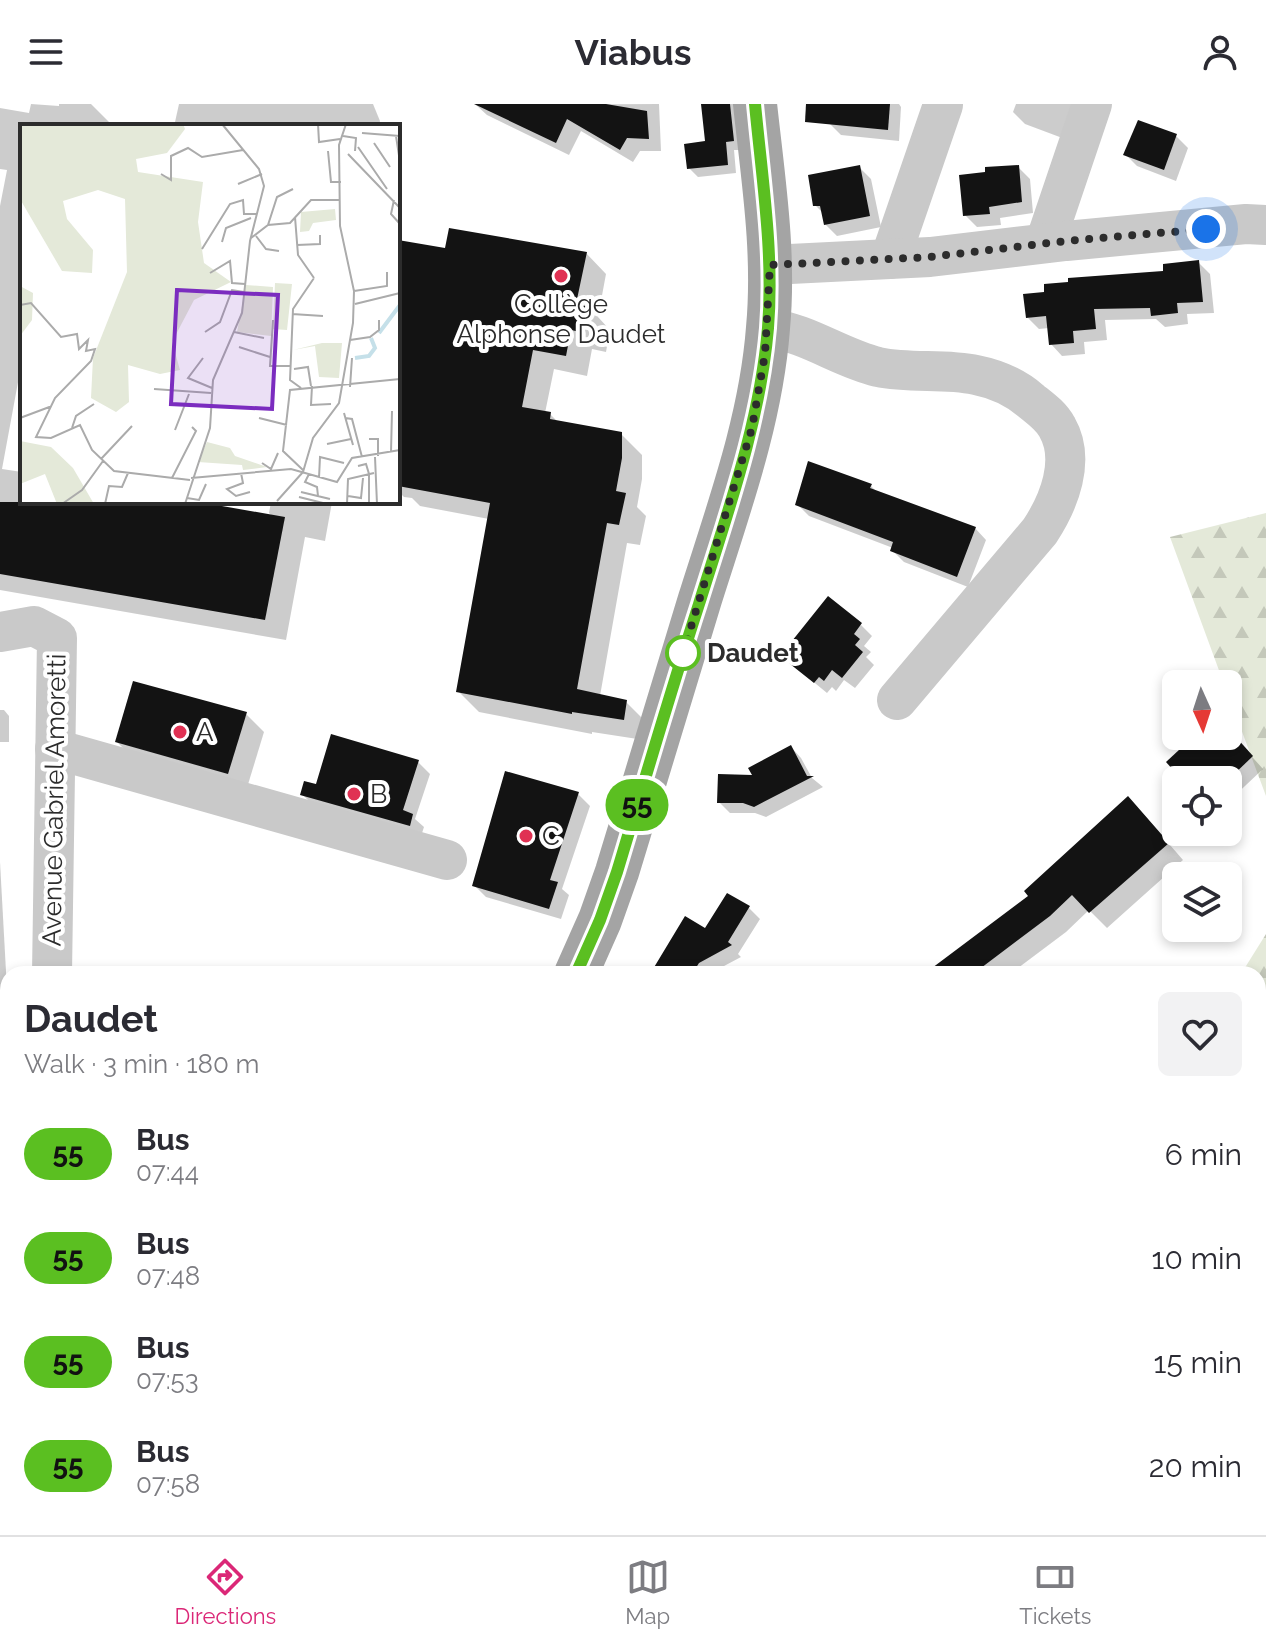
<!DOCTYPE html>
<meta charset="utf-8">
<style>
body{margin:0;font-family:Raleway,sans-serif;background:#f2f2f3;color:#2b2b33;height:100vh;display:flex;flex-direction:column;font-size:30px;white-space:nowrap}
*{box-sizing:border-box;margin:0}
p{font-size:26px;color:#7c7c81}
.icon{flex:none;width:44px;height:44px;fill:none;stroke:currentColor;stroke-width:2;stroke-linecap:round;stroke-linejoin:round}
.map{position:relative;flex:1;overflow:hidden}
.side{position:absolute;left:0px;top:862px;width:1266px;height:570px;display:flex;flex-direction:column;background:#fff;border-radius:24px 24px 0 0;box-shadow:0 4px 12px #0003}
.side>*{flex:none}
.badge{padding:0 16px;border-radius:26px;font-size:28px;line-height:52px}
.needle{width:52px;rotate:177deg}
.tools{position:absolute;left:1162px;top:566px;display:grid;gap:16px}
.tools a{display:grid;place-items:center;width:80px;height:80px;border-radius:12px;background:#fff;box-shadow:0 4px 12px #0003;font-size:40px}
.you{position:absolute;width:40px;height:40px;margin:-20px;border:6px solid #fff;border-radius:50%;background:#1a73e8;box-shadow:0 0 0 12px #1a73e833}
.map>.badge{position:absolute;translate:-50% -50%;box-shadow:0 0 0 4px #fff}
.round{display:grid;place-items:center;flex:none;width:84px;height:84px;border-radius:12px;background:#f2f2f3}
.head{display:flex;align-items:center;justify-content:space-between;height:136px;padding:0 24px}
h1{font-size:38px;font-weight:700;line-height:60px}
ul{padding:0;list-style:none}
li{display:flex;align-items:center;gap:24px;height:104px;padding:0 24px}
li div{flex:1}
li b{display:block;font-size:30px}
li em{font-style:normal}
li .badge{min-width:88px;font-weight:700;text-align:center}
header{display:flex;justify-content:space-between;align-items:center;height:104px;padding:0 24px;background:#fff;font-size:36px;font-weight:700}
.menu{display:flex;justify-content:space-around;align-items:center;height:112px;border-top:2px solid #e1e1e2;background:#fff;font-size:22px;color:#7c7c81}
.menu a{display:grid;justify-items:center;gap:4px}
.menu .selected{color:#db2777}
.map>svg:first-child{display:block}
</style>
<header><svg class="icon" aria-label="menu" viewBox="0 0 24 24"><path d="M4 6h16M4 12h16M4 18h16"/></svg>Viabus<svg class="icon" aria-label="person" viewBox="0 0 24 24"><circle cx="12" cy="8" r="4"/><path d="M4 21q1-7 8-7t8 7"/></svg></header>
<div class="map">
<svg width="1266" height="1431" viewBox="0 0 1266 1431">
<defs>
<pattern id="forest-firs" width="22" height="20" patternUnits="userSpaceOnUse" patternTransform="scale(2)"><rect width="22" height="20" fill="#e4e9d9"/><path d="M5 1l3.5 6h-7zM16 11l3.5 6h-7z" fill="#c4c8ba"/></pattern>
</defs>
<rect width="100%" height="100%" fill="#fff"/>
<g fill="url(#forest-firs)">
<path d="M1266 409V692L1228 590V580H1224L1170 433Z"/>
<path d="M1266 830V1431H839L851 1424H1258V870H1241Z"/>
</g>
<g fill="#e4e9d9">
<rect x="0" y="1004" width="8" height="284"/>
<path d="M0 1296H8V1424H45V1431H0Z"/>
<rect x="63" y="1424" width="337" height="7"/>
</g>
<g fill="#0003">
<path d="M31 0 59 2V0H91L110 19V22H22V263L21 262 2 365 22 368V398H187L273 413 269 409 271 398H332L325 437 305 433 286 536 0 486V102L7 66 0 65V4L29 9Z"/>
<path d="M179 0H373L380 17 379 22H179L175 18Z"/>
<path d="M659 0 661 47H640L633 58 581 27 569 51 487 11 476 1Z"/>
<path d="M703 0H741L742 46H734L736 69 698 73 689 64 707 39Z"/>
<path d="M830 0H899L901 3 899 37 841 31 829 19Z"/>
<path d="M1016 0H1077L1065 35 1025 20 1013 8Z"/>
<path d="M1176 32 1188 44 1176 77 1137 62 1125 50Z"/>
<path d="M859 63 871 75 881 123 837 132 825 120 823 109 815 101Z"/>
<path d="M1018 63 1030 75 1033 109 1000 114 1001 121 977 123 965 111Z"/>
<path d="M398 138 446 147 586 149 606 170 598 213 610 226 606 248 592 245 587 272 554 265 545 309 550 310 559 319 621 330 642 351V375L637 403 646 412 640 441 627 439 600 592 626 598 647 619 644 636 592 628V630L479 608 458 587 489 415 420 402 412 394 404 393 398 387Z"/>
<path d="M1198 158 1210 170 1214 209 1187 210 1188 220 1165 223 1156 215 1105 216 1107 236 1084 238 1085 250 1062 252 1051 240 1049 224 1039 225 1028 214Z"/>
<path d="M871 382 878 389 975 424 986 436 968 483 904 458 892 446 893 444 809 412 797 400Z"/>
<path d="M861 521 872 532 864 542 871 548 866 553 874 561 855 584 844 576 836 587 832 583 827 589 782 552Z"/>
<path d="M0 606H4L9 612V638H0Z"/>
<path d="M246 610 264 628 246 687 135 656 117 638Z"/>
<path d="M1228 626 1263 665 1228 698V676H1185L1197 632H1228Z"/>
<path d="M791 643 801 654 812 674 823 683 766 713 755 709H730L719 698 755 673Z"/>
<path d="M418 658 430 670 415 715 424 723 421 732 314 702 302 690 317 683Z"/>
<path d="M578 690 590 702 562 785 569 791 561 815 486 793 474 781Z"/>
<path d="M1144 711 1183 756 1107 824 1089 806 1066 828 1010 870H931Z"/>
<path d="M0 758 8 904V919H0Z"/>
<path d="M749 804 760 815 738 850 741 853 709 870H653L706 827Z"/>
<path d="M0 951 8 952V1002H0Z"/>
<path d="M501 1424H563L561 1431H508Z"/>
<path d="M638 1424H727L725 1431H636Z"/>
</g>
<g fill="#131313">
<path d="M474 0H606L647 7 649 35 627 34 620 46 567 15 556 39Z"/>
<path d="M701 0H730L734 37 726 38 728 61 687 65 684 40 705 37Z"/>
<path d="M806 0H890L888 26 805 18Z"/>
<path d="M1138 16 1177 30 1164 66 1123 51Z"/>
<path d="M860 61 870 112 824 121 820 102H813L808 71Z"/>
<path d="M1019 61 1022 98 989 103 990 110 963 112 959 71 985 68V63Z"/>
<path d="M449 124 587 148 576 200 590 203 585 229 571 226 566 252 533 246 522 303 551 308 550 315 622 328V354L616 387 626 389 619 421 607 419 577 585 627 596 624 616 572 608V610L456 588 490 399 398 382V136L445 144Z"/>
<path d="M1199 156 1203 198 1177 199 1178 209 1151 212 1150 204 1094 205 1096 225 1073 227 1074 239 1049 241 1046 212 1026 214 1023 190 1044 188V180L1068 178V174L1163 167V160Z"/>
<path d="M808 357 872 380 870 384 976 423 957 473 890 447 893 438 795 401Z"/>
<path d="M0 398H199L285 413 265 516 0 470Z"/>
<path d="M828 492 862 519 854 530 860 535 855 541 863 548 842 574 832 566 824 577 819 573 814 579 780 552Z"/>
<path d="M133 577 247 608 228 670 115 638Z"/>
<path d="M331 630 419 656 403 706 413 710 410 722 300 691 304 677 316 680Z"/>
<path d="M1194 632H1235L1253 652 1228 676H1182L1166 658Z"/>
<path d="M791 641 807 672H814L754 703 743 699H717L718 670 752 671 748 664Z"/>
<path d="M505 667 579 688 550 776 558 778 549 805 472 782Z"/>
<path d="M1128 692 1169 739 1089 809 1072 791 1050 812 973 870H924L1028 792 1024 787Z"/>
<path d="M727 789 750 802 728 838 732 841 699 859 692 870H650L685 812 705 824Z"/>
</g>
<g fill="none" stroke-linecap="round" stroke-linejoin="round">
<path stroke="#c9c9c9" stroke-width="5" stroke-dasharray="4 4" stroke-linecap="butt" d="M53 1424V1431"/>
<g stroke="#c9c9c9" stroke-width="40">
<path d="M1045 139 1092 0"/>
<path d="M890 155 943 1"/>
<path d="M770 161 930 153 1066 137 1246 120 1266 121"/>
<path d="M768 224C808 229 840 254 878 263 911 270 944 264 976 271 996 275 1016 284 1031 297 1041 305 1051 312 1057 323 1076 356 1059 398 1040 427L897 596"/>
<path d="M0 528 34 522 57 534 52 870"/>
<path d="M55 645 447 756"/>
<path d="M592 1431 594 1424"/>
</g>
<g stroke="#a4a4a4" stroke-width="44">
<path d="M576 870 600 816 617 768C645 677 672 585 700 495 728 406 761 317 768 224 775 149 763 74 755 0"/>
<path d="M414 1431V1424"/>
</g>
</g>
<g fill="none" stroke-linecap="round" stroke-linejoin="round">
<g stroke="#fff" stroke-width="18">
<path id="line" d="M576 870 600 816 617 768C644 679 670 589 699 500 727 410 760 319 768 224 774 149 762 75 755 0"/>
</g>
<use href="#line" stroke="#5bbf21" stroke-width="12"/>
<path stroke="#2c2c2c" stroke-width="8" stroke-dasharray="0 14.4" d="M683 549 752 324 765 250 770 161 930 153 1066 137 1206 125"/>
</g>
<g fill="#e03153" stroke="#fff" stroke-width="3">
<circle cx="561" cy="172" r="8"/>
<circle cx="180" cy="628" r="8"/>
<circle cx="354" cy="690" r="8"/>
<circle cx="526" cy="732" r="8"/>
</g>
<circle fill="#fff" stroke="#5bbf21" stroke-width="4" cx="683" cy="549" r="16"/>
<g text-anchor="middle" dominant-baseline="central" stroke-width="8" stroke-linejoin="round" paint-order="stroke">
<g font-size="26" fill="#2c2c2c" stroke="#fff" text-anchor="start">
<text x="561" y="200" text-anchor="middle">Collège<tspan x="561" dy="30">Alphonse Daudet</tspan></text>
<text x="196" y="628">A</text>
<text x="370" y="690">B</text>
<text x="542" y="732">C</text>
</g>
<g font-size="26" font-weight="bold" fill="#2c2c2c" stroke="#fff" text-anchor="start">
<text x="707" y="549">Daudet</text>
</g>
<g font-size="26" fill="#2c2c2c" stroke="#fff">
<text transform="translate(54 696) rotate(-89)">Avenue Gabriel Amoretti</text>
</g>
</g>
<g transform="translate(20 20)">
<rect width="380" height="380" fill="#fff"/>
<path d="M0 0H163L165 5 147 29 116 35 118 48 183 58 178 98 184 139 211 158 174 176 152 218 160 246 140 250 108 241 109 278 96 288 71 274 73 234 107 148 105 75 78 66 43 77 47 95 73 126 72 149 42 147 0 75ZM0 162 13 169 12 196 0 212ZM0 317 31 323 53 344 74 380H37L25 350 0 360Z" fill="#e4e9d9"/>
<path d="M315 85 316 96 293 99 289 107 280 108 281 88ZM302 219H322L319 254 299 253 295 222 273 226Z" fill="#e4e9d9"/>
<path d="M255 159 272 160 267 206 253 205ZM226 161 253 163 251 212 217 208ZM187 318 210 324 215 332 247 343 223 346 222 341 178 338Z" fill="#e4e9d9"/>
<path fill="none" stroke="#c5e0e9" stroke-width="4" d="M359 209 380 181M335 234 349 232 355 224 351 214"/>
<path fill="none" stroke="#ababab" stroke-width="2" d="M298 0 299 18 320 15M342 9 380 12M323 12 336 14 335 27M376 12 380 38M354 19 370 43M338 23 367 65M308 27 311 58H321M328 30 380 84M141 50 151 56V32L168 24 182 33 223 26M218 60 242 50M374 76 371 90 380 100M275 93 278 131 294 154M248 101 257 73 273 65M236 112 246 125 259 127M231 114 248 101 270 99 291 76H320M202 118 206 104 231 94M277 121 300 120V111M182 125 210 80 223 76 224 90H236M190 149 210 137 212 159 225 160M334 167 367 162V148M335 180 380 169M0 181 11 179 41 213 57 210 59 225 68 216 66 227 75 225 71 237 35 274 16 313 31 314 60 301 72 326 94 347 170 356M272 190 303 192M253 196 250 242H271M185 208 200 198 212 166 224 168M214 208 244 214M330 216 350 213 359 206V196M219 223 250 233M183 234 168 254 192 264M274 245 288 243 291 262M292 262 291 281 311 280M330 263 332 234M281 264 270 256 273 185 294 154M134 265 191 269M324 289 333 321M0 294 32 282M239 294 267 301M325 294 332 295 342 333M52 304 56 292 74 280M155 306 169 270M349 315H358V332M307 320 331 315M371 328 372 287M355 333 357 380M81 335 112 302M242 339 251 345 258 329M338 342 346 340 349 350V380M283 346 263 327 270 266 380 255M283 348 293 314 319 279 333 199 334 167 320 102 319 21 326 0M221 349 223 359 207 365 216 372 230 368M289 350 285 358 297 363 298 372M152 354 176 307 172 303M171 354 271 345 317 358 332 334 380 326M299 354 300 333 324 339M281 368 310 375M328 372 341 374 343 354M279 373 307 380M167 374 179 376 186 360M257 377 283 348M42 380 62 366 83 337M85 380 89 362 102 363 108 349M165 380 190 304 193 256 222 189 230 117 244 62 239 45 202 0M327 380 328 355 354 349"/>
<path fill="#7b2cbf" fill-opacity="0.15" stroke="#7b2cbf" stroke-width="4" d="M157 166 258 171 252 285 151 280Z"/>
<rect width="380" height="380" fill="none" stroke="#2c2c2c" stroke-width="4"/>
</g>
</svg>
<div class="tools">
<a><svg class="needle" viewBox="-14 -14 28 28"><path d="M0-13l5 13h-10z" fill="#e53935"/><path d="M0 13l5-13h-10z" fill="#7c7c81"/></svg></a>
<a><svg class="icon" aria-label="locate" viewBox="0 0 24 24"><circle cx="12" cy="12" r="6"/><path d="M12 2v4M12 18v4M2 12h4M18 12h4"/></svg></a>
<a><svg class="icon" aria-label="layers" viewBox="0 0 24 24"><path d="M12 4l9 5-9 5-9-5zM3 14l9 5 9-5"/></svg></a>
</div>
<div class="you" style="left:1206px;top:125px"></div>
<b class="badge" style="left:637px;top:701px;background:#5bbf21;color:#111">55</b>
<section class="side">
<div class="head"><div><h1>Daudet</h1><p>Walk · 3 min · 180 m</p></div><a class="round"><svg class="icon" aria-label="heart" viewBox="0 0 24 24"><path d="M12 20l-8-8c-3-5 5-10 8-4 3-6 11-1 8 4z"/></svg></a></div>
<ul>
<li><span class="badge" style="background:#5bbf21;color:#111">55</span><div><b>Bus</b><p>07:44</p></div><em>6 min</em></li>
<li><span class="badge" style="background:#5bbf21;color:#111">55</span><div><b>Bus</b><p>07:48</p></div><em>10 min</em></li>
<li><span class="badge" style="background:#5bbf21;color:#111">55</span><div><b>Bus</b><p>07:53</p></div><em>15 min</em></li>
<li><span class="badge" style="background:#5bbf21;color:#111">55</span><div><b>Bus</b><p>07:58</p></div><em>20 min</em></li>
</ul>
</section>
</div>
<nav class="menu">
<a class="selected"><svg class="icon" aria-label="directions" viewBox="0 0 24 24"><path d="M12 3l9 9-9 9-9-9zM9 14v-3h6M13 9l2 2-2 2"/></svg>Directions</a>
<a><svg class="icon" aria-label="map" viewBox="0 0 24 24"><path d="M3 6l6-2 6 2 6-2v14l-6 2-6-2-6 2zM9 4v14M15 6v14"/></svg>Map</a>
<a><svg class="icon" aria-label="tickets" viewBox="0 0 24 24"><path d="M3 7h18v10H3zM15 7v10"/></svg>Tickets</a>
</nav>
